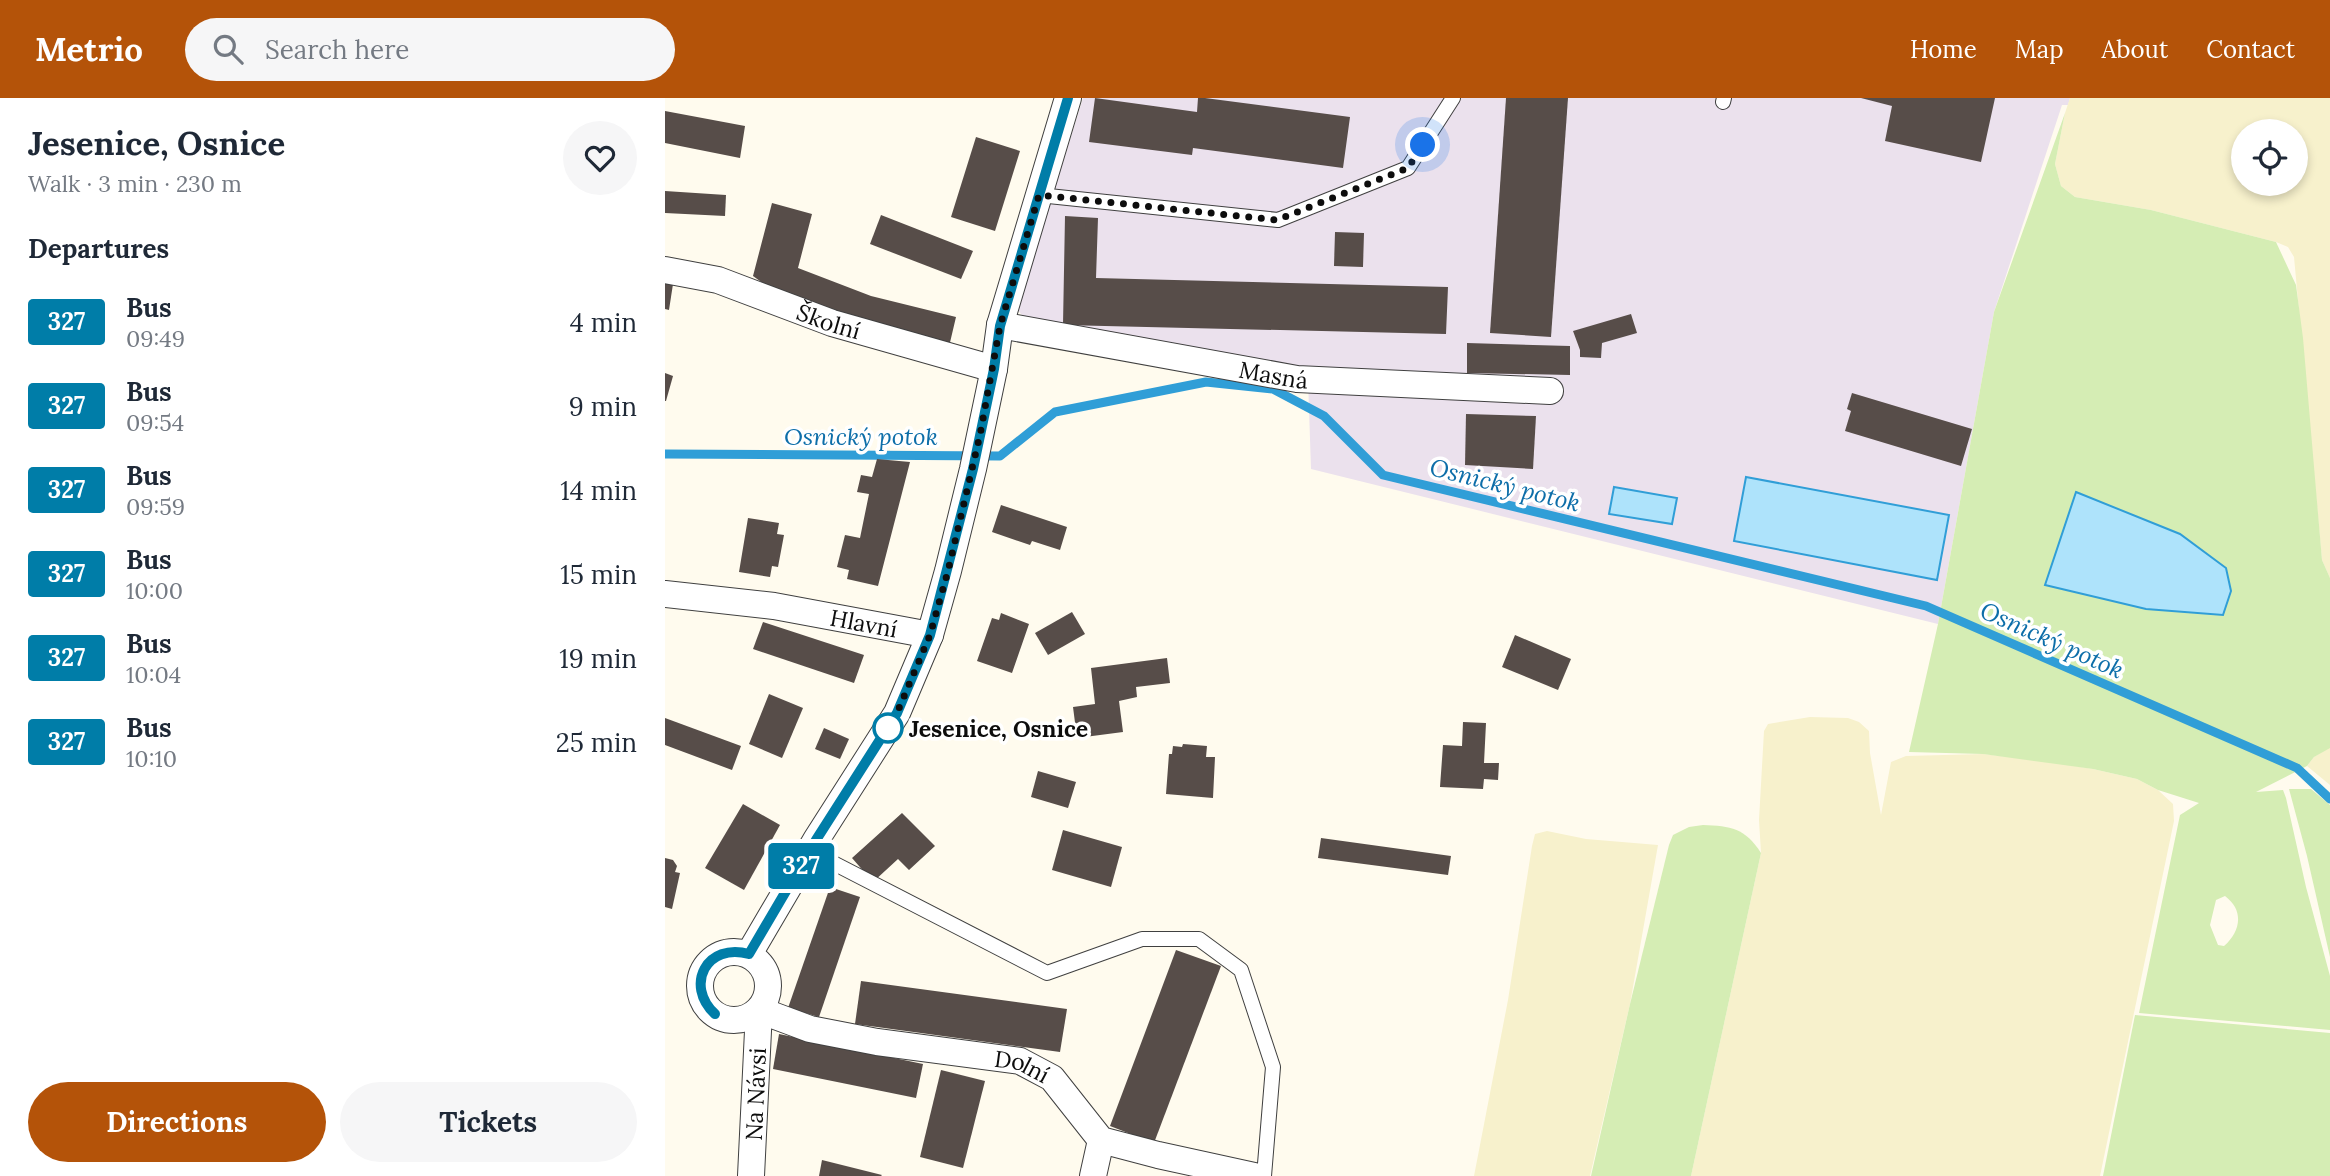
<!DOCTYPE html>
<meta charset="utf-8">
<style>
body{margin:0;font-family:Lora,serif;background:#f6f6f7;color:#1f2937;height:100vh;display:flex;flex-direction:column;font-size:26px;white-space:nowrap}
*{box-sizing:border-box;margin:0}
p{font-size:23px;color:#747a83}
.icon{flex:none;width:38px;height:38px;fill:none;stroke:currentColor;stroke-width:2;stroke-linecap:round;stroke-linejoin:round}
.map{position:relative;flex:1;overflow:hidden}
.details{display:flex;flex-direction:column;background:#fff;width:665px}
.details>*{flex:none}
.badge{padding:0 14px;border-radius:5px;font-size:24px;line-height:46px}
.fabs{position:absolute;left:1566px;top:21px;display:grid;gap:14px}
.fabs a{display:grid;place-items:center;width:77px;height:77px;border-radius:50%;background:#fff;box-shadow:0 4px 10px #0003;font-size:35px}
.you{position:absolute;width:35px;height:35px;margin:-18px;border:5px solid #fff;border-radius:50%;background:#1a73e8;box-shadow:0 0 0 10px #1a73e833}
.map>.badge{position:absolute;translate:-50% -50%;box-shadow:0 0 0 4px #fff}
h2{padding:0 28px;font-size:26px;line-height:63px}
.round{display:grid;place-items:center;flex:none;width:74px;height:74px;border-radius:37px;background:#f6f6f7}
.head{display:flex;align-items:center;justify-content:space-between;height:119px;padding:0 28px}
h1{font-size:33px;font-weight:800;line-height:52px}
.primary-button{display:flex;gap:14px;margin-top:auto;padding:14px 28px}
.primary-button a{flex:1;height:80px;border-radius:42px;background:#b45309;color:#fff;font-size:28px;font-weight:800;line-height:80px;text-align:center}
.primary-button a+a{background:#f6f6f7;color:#1f2937}
ul{padding:0;list-style:none}
li{display:flex;align-items:center;gap:21px;height:84px;padding:0 28px}
li div{flex:1}
li b{display:block;font-size:26px}
li em{font-style:normal}
li .badge{min-width:77px;font-weight:700;text-align:center}
header{display:flex;align-items:center;gap:42px;box-sizing:border-box;height:98px;padding:0 35px;background:#b45309;color:#fff}
header strong{font-size:33px}
nav{display:flex;gap:38px;margin-inline-start:auto;font-size:24px}
.search{width:490px;height:63px;background:#f6f6f7;display:flex;align-items:center;gap:18px;box-sizing:border-box;padding:0 24px;border-radius:38px;color:#747a83;font-size:26px}
main{display:flex;flex:1;min-height:0}
.map>svg:first-child{display:block}
</style>
<header>
<strong>Metrio</strong>
<div class="search"><svg class="icon" aria-label="search" viewBox="0 0 24 24"><circle cx="10" cy="10" r="6"/><path d="M15 15l6 6"/></svg>Search here</div>
<nav><a>Home</a><a>Map</a><a>About</a><a>Contact</a></nav>
</header>
<main>
<section class="details">
<div class="head"><div><h1>Jesenice, Osnice</h1><p>Walk · 3 min · 230 m</p></div><a class="round"><svg class="icon" aria-label="heart" viewBox="0 0 24 24"><path d="M12 20l-8-8c-3-5 5-10 8-4 3-6 11-1 8 4z"/></svg></a></div>
<h2>Departures</h2>
<ul>
<li><span class="badge" style="background:#007da8;color:#fff">327</span><div><b>Bus</b><p>09:49</p></div><em>4 min</em></li>
<li><span class="badge" style="background:#007da8;color:#fff">327</span><div><b>Bus</b><p>09:54</p></div><em>9 min</em></li>
<li><span class="badge" style="background:#007da8;color:#fff">327</span><div><b>Bus</b><p>09:59</p></div><em>14 min</em></li>
<li><span class="badge" style="background:#007da8;color:#fff">327</span><div><b>Bus</b><p>10:00</p></div><em>15 min</em></li>
<li><span class="badge" style="background:#007da8;color:#fff">327</span><div><b>Bus</b><p>10:04</p></div><em>19 min</em></li>
<li><span class="badge" style="background:#007da8;color:#fff">327</span><div><b>Bus</b><p>10:10</p></div><em>25 min</em></li>
</ul>
<div class="primary-button"><a>Directions</a><a>Tickets</a></div>
</section>
<div class="map">
<svg width="1665" height="1078" viewBox="0 0 1665 1078">
<rect width="100%" height="100%" fill="#fffbee"/>
<path fill="#ebe1ed" d="M418 0H1405L1403 7H1397L1329 214 1273 526 646 371 643 281 368 231 352 211Z"/>
<g fill="#f7f1cc" fill-rule="evenodd">
<path d="M1405 0H1665V480L1657 462 1629 159 1623 149 1611 144 1486 112 1410 99 1396 88 1390 66 1400 15ZM1578 33H1631V86H1578Z"/>
<path d="M1145 619 1183 620 1194 624 1204 633 1205 655 1216 717 1226 664 1241 658 1318 656 1381 663 1428 671 1472 681 1493 692 1508 706 1509 723 1435 1078H1026L1096 755 1094 722 1099 633 1103 626Z"/>
<path d="M1665 648V687L1642 668 1649 659Z"/>
<path d="M882 733 921 741 993 747 965 906 925 1078H809L843 902 867 748 870 736Z"/>
</g>
<g fill="#d5edb4" fill-rule="evenodd">
<path d="M1400 15 1390 66 1396 88 1410 99 1486 112 1611 144 1631 187 1638 240 1657 462 1665 480V650L1649 659 1642 668 1591 694 1618 692 1621 700 1641 789 1665 878V932L1474 915 1515 717 1534 705 1493 692 1472 681 1428 671 1318 656 1244 654 1273 526 1329 214ZM1560 798C1580 813 1575 834 1559 848L1553 847 1545 827 1551 802Z"/>
<path d="M1624 691H1646L1665 707V859L1642 758Z"/>
<path d="M1038 727C1066 728 1080 730 1096 755L1026 1078H926L965 906 1004 747 1008 737 1024 729Z"/>
<path d="M1470 917 1665 935V1078H1438Z"/>
</g>
<g fill="#aee3fb" stroke="#309ed7" stroke-width="2">
<path d="M1081 379 1284 417 1272 482 1069 443Z"/>
<path d="M949 389 1012 400 1007 426 944 416Z"/>
<path d="M1411 394 1515 436 1561 470 1566 493 1558 517 1481 511 1380 487Z"/>
</g>
<g fill="none" stroke-linecap="round" stroke-linejoin="round">
<path stroke="#309ed7" stroke-width="9" d="M0 356 335 358 390 314 541 284 608 291 659 318 718 377 1261 508 1632 670 1665 701"/>
</g>
<g fill="#574d49">
<path d="M430 0 532 14 533 0H540L685 19 678 70 528 50 527 57 424 44Z"/>
<path d="M841 0H903L886 239 825 235Z"/>
<path d="M1196 0H1330L1316 64 1220 43 1227 8Z"/>
<path d="M0 13 80 28 75 60 0 45Z"/>
<path d="M311 39 355 53 330 133 286 119Z"/>
<path d="M0 93 61 97 60 118 0 115Z"/>
<path d="M107 105 147 116 133 170 206 198 291 219 283 253 125 205 88 178Z"/>
<path d="M216 117 308 153 296 181 205 146Z"/>
<path d="M400 118 433 120 431 180 783 189 781 236 398 227Z"/>
<path d="M670 134 699 135 698 169 669 168Z"/>
<path d="M0 185 8 186 4 212 0 211Z"/>
<path d="M966 216 972 235 937 245 936 260 915 259V252L908 233Z"/>
<path d="M802 245 905 248V277L802 275Z"/>
<path d="M0 275 8 278 1 303H0Z"/>
<path d="M1187 295 1307 331 1296 368 1180 333 1186 313 1182 311Z"/>
<path d="M801 316 871 318 868 371 800 367Z"/>
<path d="M212 361 245 364 213 488 182 481 184 472 172 469 180 437 195 440 204 396 192 394 196 377 207 379Z"/>
<path d="M336 407 402 429 395 452 367 443 365 447 327 434Z"/>
<path d="M83 420 114 425 112 436 119 437 113 469 107 468 105 479 74 474Z"/>
<path d="M407 514 420 536 383 557 370 535Z"/>
<path d="M336 515 364 526 347 575 312 563 327 520 334 522Z"/>
<path d="M98 524 199 557 189 585 88 551Z"/>
<path d="M850 537 906 561 893 592 837 569Z"/>
<path d="M502 560 505 585 471 589 472 599 454 603 458 634 412 640 408 609 430 606 426 570Z"/>
<path d="M104 596 138 610 117 660 84 646Z"/>
<path d="M0 620 76 648 67 672 0 647Z"/>
<path d="M798 624 821 625 819 665H834L833 682 819 681 818 691 775 689 778 647 797 648Z"/>
<path d="M159 630 184 641 175 661 150 651Z"/>
<path d="M518 646 542 648 541 659H550L548 700 501 696 504 656H507L508 648 517 649Z"/>
<path d="M373 673 411 684 403 710 366 699Z"/>
<path d="M78 706 115 727 79 792 40 770Z"/>
<path d="M237 715 270 748 244 772 233 761 208 784 187 760Z"/>
<path d="M398 732 457 749 446 789 387 772Z"/>
<path d="M656 740 786 758 783 777 653 760Z"/>
<path d="M0 760 8 762 12 768 10 774 15 775 7 811 0 809Z"/>
<path d="M165 789 195 799 154 919 123 910Z"/>
<path d="M511 852 556 868 489 1045 445 1028Z"/>
<path d="M196 883 402 911 395 954 190 926Z"/>
<path d="M114 936 258 966 251 1000 108 971Z"/>
<path d="M276 972 320 983 298 1070 255 1059Z"/>
<path d="M157 1062 217 1077 216 1078H154Z"/>
</g>
<g fill="none" stroke-linecap="round" stroke-linejoin="round">
<g stroke="#404040" stroke-width="16">
<g id="lane">
<path d="M1058 4 1059 0"/>
<path d="M374 97 613 122 743 70 788 0"/>
<path d="M145 753 382 875 477 841H534L576 872 608 969 599 1078"/>
</g>
</g>
<g stroke="#404040" stroke-width="28">
<g id="street">
<path id="s1" d="M0 172 53 182 167 225 329 271"/>
<path id="s2" d="M335 227 632 281 885 293"/>
<path id="s3" d="M0 496 109 508 265 537"/>
<circle cx="69" cy="888" r="34"/>
<path d="M84 856 151 742 232 615 265 537 283 473 308 371 329 271 335 227 403 0"/>
<path id="s4" d="M94 912 145 931 212 944 355 963 387 980 436 1042 493 1057 589 1078"/>
<path id="s5" d="M86 1078 94 912"/>
<path d="M428 1078 436 1042"/>
</g>
</g>
<use href="#lane" stroke="#fff" stroke-width="14"/>
<use href="#street" stroke="#fff" stroke-width="26"/>
</g>
<g fill="none" stroke-linecap="round" stroke-linejoin="round">
<g stroke="#fff" stroke-width="16">
<path id="line" d="M50 916C19 887 42 844 84 856L151 742 232 615 265 537 308 371 329 271 335 228 403 0"/>
</g>
<use href="#line" stroke="#007da8" stroke-width="10"/>
<path stroke="#0d0d0d" stroke-width="7" stroke-dasharray="0 12.6" d="M223 630 219 636 232 615 265 537 283 473 315 337 335 228 374 97 612 122 743 70 758 47"/>
</g>
<circle fill="#fff" stroke="#007da8" stroke-width="3.5" cx="223" cy="630" r="14"/>
<g text-anchor="middle" dominant-baseline="central" stroke-width="7" stroke-linejoin="round" paint-order="stroke">
<g font-size="23" fill="#0d0d0d" stroke="#fff">
<text stroke="none"><textPath href="#s1" startOffset="172">Školní</textPath></text>
<text stroke="none"><textPath href="#s2" startOffset="278">Masná</textPath></text>
<text stroke="none"><textPath href="#s3" startOffset="201">Hlavní</textPath></text>
<text stroke="none"><textPath href="#s4" startOffset="270">Dolní</textPath></text>
<text stroke="none"><textPath href="#s5" startOffset="82">Na Návsi</textPath></text>
</g>
<g font-size="23" font-weight="bold" fill="#0d0d0d" stroke="#fff" text-anchor="start">
<text x="244" y="630">Jesenice, Osnice</text>
</g>
<g font-size="24" font-style="italic" fill="#0d6ea9" stroke="#fff">
<text x="196" y="338">Osnický potok</text>
<text transform="translate(840 387) rotate(14)">Osnický potok</text>
<text transform="translate(1387 542) rotate(24)">Osnický potok</text>
</g>
</g>
</svg>
<div class="fabs">
<a><svg class="icon" aria-label="locate" viewBox="0 0 24 24"><circle cx="12" cy="12" r="6"/><path d="M12 2v4M12 18v4M2 12h4M18 12h4"/></svg></a>
</div>
<div class="you" style="left:758px;top:47px"></div>
<b class="badge" style="left:136px;top:768px;background:#007da8;color:#fff">327</b>
</div>
</main>
